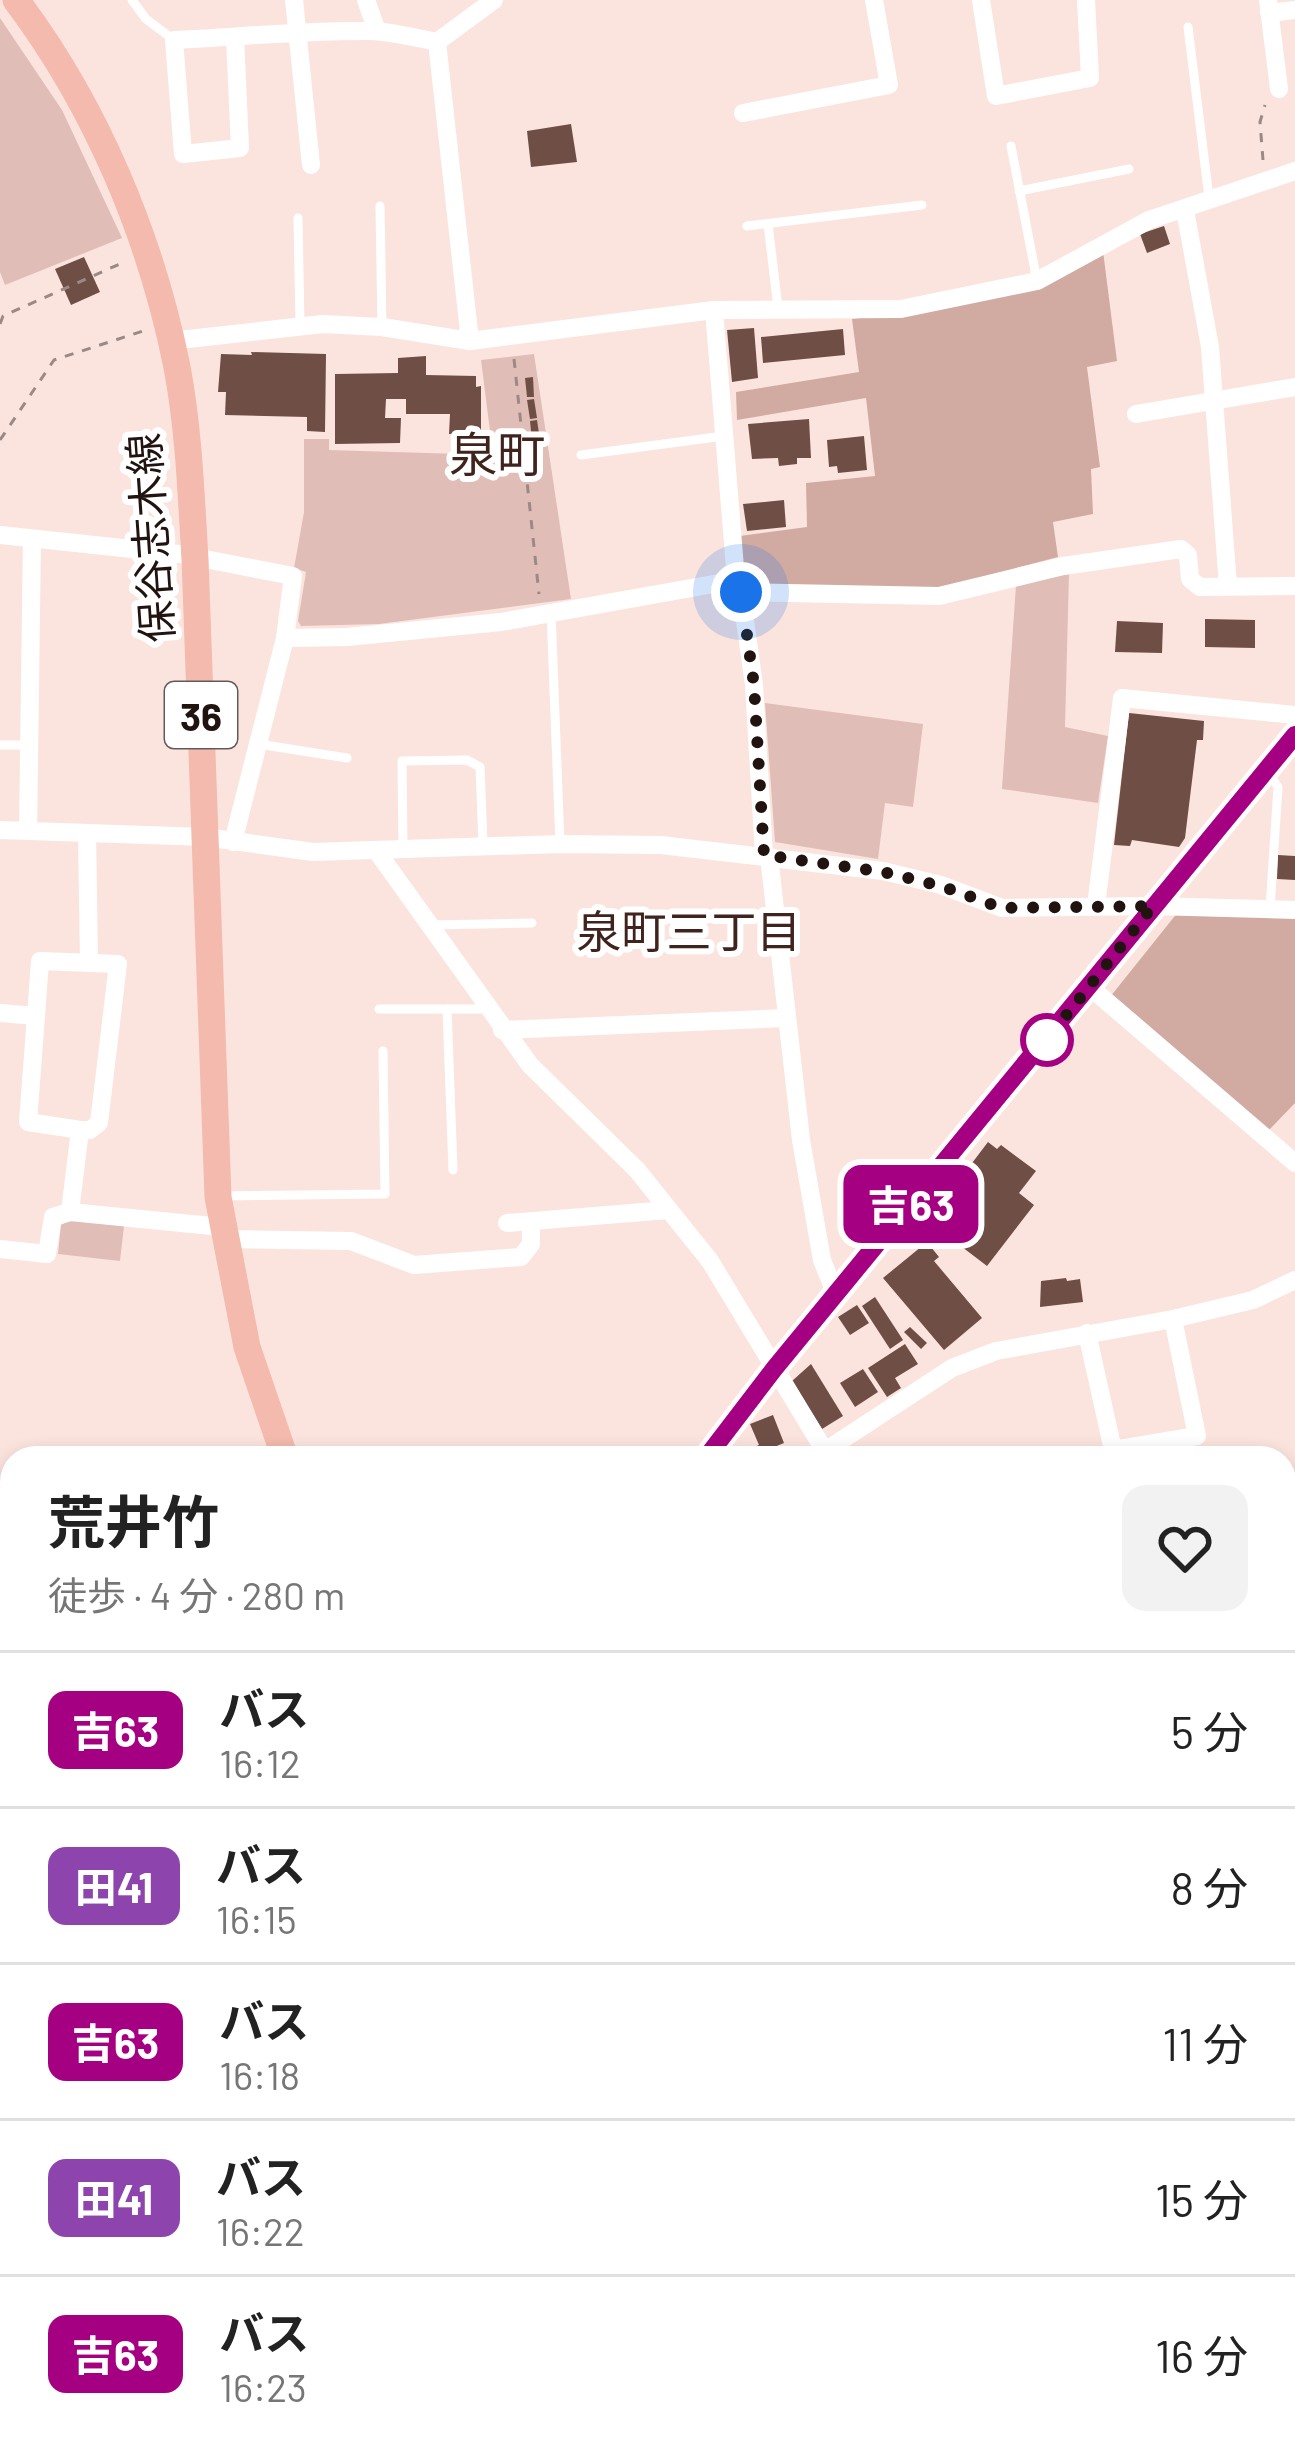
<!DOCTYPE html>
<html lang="ja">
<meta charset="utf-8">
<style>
body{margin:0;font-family:Barlow,"Noto Sans JP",sans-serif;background:#f2f2f2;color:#222;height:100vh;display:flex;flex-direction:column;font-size:45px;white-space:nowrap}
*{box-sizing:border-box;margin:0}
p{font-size:39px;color:#767676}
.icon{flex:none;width:66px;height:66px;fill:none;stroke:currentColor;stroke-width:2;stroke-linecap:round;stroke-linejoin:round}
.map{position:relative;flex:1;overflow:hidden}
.drawer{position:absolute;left:0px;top:1446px;width:1296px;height:1008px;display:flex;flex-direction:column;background:#fff;border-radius:36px 36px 0 0;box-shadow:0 6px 18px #0003}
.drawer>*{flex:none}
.badge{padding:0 24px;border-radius:18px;font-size:42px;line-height:78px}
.you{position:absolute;width:60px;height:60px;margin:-30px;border:9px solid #fff;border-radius:50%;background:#1a73e8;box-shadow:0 0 0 18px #1a73e833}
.map>.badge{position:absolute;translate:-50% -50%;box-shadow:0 0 0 6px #fff}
.round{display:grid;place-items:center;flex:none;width:126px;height:126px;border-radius:24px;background:#f2f2f2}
.head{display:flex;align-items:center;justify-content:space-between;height:204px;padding:0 48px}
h1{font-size:57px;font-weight:700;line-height:90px}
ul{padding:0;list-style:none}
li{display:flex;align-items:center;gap:36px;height:156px;padding:0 48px;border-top:3px solid #e0e0e0}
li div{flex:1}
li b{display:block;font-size:45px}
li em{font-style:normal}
li .badge{min-width:132px;font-weight:700;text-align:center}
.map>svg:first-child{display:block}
</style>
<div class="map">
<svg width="1295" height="2454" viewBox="0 0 1295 2454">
<rect width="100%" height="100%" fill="#fce4de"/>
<g fill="#e0beb7">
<path d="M0 18 62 110 122 238 5 285 0 272Z"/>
<path d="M534 354 571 599 379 624 301 626 298 621 306 572 294 568 304 512V439H329V450L493 455 481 360Z"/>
<path d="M1069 574 1065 727 1108 736 1098 803 1002 789 1016 585Z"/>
<path d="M765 703 923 724 913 807 885 803 878 859 775 842Z"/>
<path d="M70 1220 124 1226 120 1261 58 1254 61 1225Z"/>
</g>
<g fill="#d1aba2">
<path d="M1103 251 1117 361 1087 367 1100 467 1091 469 1093 514 1053 522 1058 557 935 589 752 586 743 576 740 536 807 527 806 483 875 476 866 398 737 420 736 392 859 372 852 319 909 313Z"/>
<path d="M1178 912 1295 914V1103L1267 1132 1110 997Z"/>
<rect x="0" y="2049" width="12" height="50"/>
<rect x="0" y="2157" width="12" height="89"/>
</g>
<g fill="#6f4e46">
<path d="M571 124 577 162 531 167 527 131Z"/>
<path d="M1164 226 1170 244 1147 253 1140 234Z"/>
<path d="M84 257 100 292 71 305 55 269Z"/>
<path d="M754 328 758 378 732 382 727 330Z"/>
<path d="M843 329 845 355 763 363 761 337Z"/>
<path d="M251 352 326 354 325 432 307 431V417L225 415 226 392H218L221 354 252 355Z"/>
<path d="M426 356V375L476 376V387L481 386V442L457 443 458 434H449L450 414H406V399H386L385 418H401L400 443 335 444V374L398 373V358Z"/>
<path d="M533 377 534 397H527L525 378Z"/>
<path d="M534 399 537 418 530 419 527 400Z"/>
<path d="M809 419 811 458H797V464L779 466 778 458 752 459 748 424Z"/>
<path d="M537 420 540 440 532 441 530 421Z"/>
<path d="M864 436 867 470 838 473 837 466 829 467 827 440Z"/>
<path d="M784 500 786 527 747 531 743 504Z"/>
<path d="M1205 619 1255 620V648L1205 647Z"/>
<path d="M1117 621 1163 623 1162 653 1115 652Z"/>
<path d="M1129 713 1204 721 1203 740H1197L1185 838 1179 847 1132 840 1130 846 1114 845Z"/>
<path d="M1278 855 1295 856V880L1277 879Z"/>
<path d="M988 1142 997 1149 1001 1145 1036 1171 1019 1193 1034 1205 987 1266 928 1221Z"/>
<path d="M927 1242 939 1257 934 1261 982 1318 944 1350 883 1278Z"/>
<path d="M1066 1278 1067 1281 1080 1279 1083 1302 1040 1307 1041 1281Z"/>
<path d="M875 1297 903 1340 890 1349 862 1306Z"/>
<path d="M857 1305 869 1323 850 1335 838 1317Z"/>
<path d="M910 1327 927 1343 921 1349 904 1332Z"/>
<path d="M905 1344 918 1364 895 1378 901 1388 887 1397 868 1368Z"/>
<path d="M811 1364 843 1416 822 1429 792 1381Z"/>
<path d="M863 1369 878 1392 855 1407 840 1383Z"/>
<path d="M773 1415 784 1443 762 1452 764 1458H728L759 1445 750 1424Z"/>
<rect x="1" y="2268" width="11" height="33"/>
<path d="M0 2305H12V2326L0 2340Z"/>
<rect x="24" y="2442" width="58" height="12"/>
<path d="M685 2442H716L708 2454H684Z"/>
<path d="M733 2442H762L758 2454H730Z"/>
<path d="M782 2442H900L899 2454H781Z"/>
<path d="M909 2442H940L938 2454H907Z"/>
<rect x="131" y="2443" width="19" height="11"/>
<rect x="154" y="2443" width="13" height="11"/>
<path d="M104 2446H128L127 2454H103Z"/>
<path d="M171 2446H204L203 2454H171Z"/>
</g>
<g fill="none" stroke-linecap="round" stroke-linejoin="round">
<g stroke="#9c8985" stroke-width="3" stroke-dasharray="9 9" stroke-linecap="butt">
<path d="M1263 160 1260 122 1265 105"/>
<path d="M0 324 3 316 122 263"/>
<path d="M514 359 539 594"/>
<path d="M0 440 54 360 143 331"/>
<path d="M0 2037H12"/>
</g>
<g stroke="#fff" stroke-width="9">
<path d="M132 0 146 19 174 40"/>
<path d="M1188 27 1209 198"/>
<path d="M1011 146 1037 281"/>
<path d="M1019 191 1129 169"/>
<path d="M380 206 382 327"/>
<path d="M298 218 300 325"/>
<path d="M768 224 778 308"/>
<path d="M747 226 922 205"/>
<path d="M581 455 724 436"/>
<path d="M551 612 560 844"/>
<path d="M258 744 347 758"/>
<path d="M0 745H29"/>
<path d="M1268 773 1278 787 1270 908"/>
<path d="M403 849 402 761 467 760 480 767 483 845"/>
<path d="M430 925 532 923"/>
<path d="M379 1009H447"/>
<path d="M453 1170 447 1009H488"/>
<path d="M222 1196 385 1194 383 1051"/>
<path d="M466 2454 467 2442"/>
<path d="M566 2454 568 2442"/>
</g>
<g stroke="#fff" stroke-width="18">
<path d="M294 0 311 165"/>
<path d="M366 0 377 31"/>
<path d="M981 0 996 96 1090 78 1086 0"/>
<path d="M1268 0 1279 89"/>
<path d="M1269 13 1295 10"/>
<path d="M235 37 240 148 183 154 174 40C240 37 306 30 372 31 394 32 416 38 437 42L494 0"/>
<path d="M437 42 470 341"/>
<path d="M743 113 889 85 874 0"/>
<path d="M1185 210 1210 347 1228 586"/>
<path d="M714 310 736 580 741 592 939 596 1063 566 1181 549 1188 555 1190 579 1200 587 1295 586"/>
<path d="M170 341 323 324 382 327 470 341 714 310 901 309 1037 281 1149 220 1295 171"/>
<path d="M1136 414 1295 387"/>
<path d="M0 535 179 554 293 576 285 638 347 637 501 622 736 580"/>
<path d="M741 592 754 685 764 855"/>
<path d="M0 830 205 837 313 852 560 844 661 845 883 871 941 885 1002 908 1153 906 1295 910"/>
<path d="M28 831 32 539"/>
<path d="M87 833 89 963"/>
<path d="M233 842 285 638"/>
<path d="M376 850 530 1065 637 1170 710 1261 829 1458"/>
<path d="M769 856 801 1140 822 1260 836 1295"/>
<path d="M1096 906 1122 698 1295 715"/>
<path d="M1090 987 1295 1163"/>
<path d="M0 1013 36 1016 40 961 118 964 99 1123 90 1130H80L70 1212"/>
<path d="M36 1016 28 1122 80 1130"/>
<path d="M502 1030 786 1018"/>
<path d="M507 1223 668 1210"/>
<path d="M224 1239 351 1241 414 1265 521 1257 531 1244V1221"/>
<path d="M0 1249 47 1254 53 1217 70 1212 222 1227"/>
<path d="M1087 1333 1113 1450 1197 1436 1173 1319"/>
<path d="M825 1451 952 1368 996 1351 1173 1319 1253 1300 1295 1280"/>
<path d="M1044 1458 1046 1457"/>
<path d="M1284 1526 1295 1524"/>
<path d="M1284 1621 1295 1687"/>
<path d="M1284 1731 1295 1730"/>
<path d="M0 1831H12"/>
<path d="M1284 1872 1295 1871"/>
<path d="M1284 1973 1295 1972"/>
<path d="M0 2002 12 2010"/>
<path d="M1284 2224H1295"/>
<path d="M0 2256 12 2257"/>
<path d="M1284 2311 1295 2391"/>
<path d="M629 2442 648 2454"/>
<path d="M212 2454 214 2442"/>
<path d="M992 2454 993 2442"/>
<path d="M1123 2454 1295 2453"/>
</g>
<g stroke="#fff" stroke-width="24">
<path d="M706 1458 774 1369 1295 735"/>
<path d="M0 2362 12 2347"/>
<path d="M669 2454V2442"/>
</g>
<path stroke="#f3baad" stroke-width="27" d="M16 0C96 106 151 237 177 367 189 431 191 494 195 559L218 1197 247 1347 285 1458"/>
</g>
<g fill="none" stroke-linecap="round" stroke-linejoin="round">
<g stroke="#fff" stroke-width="27">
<path id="line" d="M706 1458 774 1369 1295 735"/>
</g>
<use href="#line" stroke="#a50082" stroke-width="18"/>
<path stroke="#201310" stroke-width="12" stroke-dasharray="0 21.6" d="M741 592 754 685 764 855 883 872 941 886 1002 908 1153 906 1034 1056 1047 1040"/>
</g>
<circle fill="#fff" stroke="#a50082" stroke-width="6" cx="1047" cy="1040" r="24"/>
<g text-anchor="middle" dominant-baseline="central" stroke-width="12" stroke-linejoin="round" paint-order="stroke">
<rect fill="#fff" stroke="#635a58" stroke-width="3" x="165" y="682" width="72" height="66" rx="9"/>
<g font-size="39" font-weight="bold" fill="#201310">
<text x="201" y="715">36</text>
</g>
<g font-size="42" fill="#201310" stroke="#fff">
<text transform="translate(149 538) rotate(-94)">保谷志木線</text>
</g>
<g font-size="45" fill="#40231d" stroke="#fff">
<text x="689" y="930">泉町三丁目</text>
</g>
<g font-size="48" fill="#40231d" stroke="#fff">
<text x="497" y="453">泉町</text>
</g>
</g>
</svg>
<div class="you" style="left:741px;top:592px"></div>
<b class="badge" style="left:911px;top:1204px;background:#a50082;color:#fff">吉63</b>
<section class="drawer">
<div class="head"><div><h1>荒井竹</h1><p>徒歩 · 4 分 · 280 m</p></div><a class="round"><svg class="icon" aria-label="heart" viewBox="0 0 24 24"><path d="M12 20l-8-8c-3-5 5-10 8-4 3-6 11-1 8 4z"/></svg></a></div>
<ul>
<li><span class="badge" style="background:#a50082;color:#fff">吉63</span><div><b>バス</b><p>16:12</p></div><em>5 分</em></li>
<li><span class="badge" style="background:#8e44ad;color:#fff">田41</span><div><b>バス</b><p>16:15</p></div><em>8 分</em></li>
<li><span class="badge" style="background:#a50082;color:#fff">吉63</span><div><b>バス</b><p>16:18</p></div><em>11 分</em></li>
<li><span class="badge" style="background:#8e44ad;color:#fff">田41</span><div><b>バス</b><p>16:22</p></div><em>15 分</em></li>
<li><span class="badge" style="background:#a50082;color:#fff">吉63</span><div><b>バス</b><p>16:23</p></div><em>16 分</em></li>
</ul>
</section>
</div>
